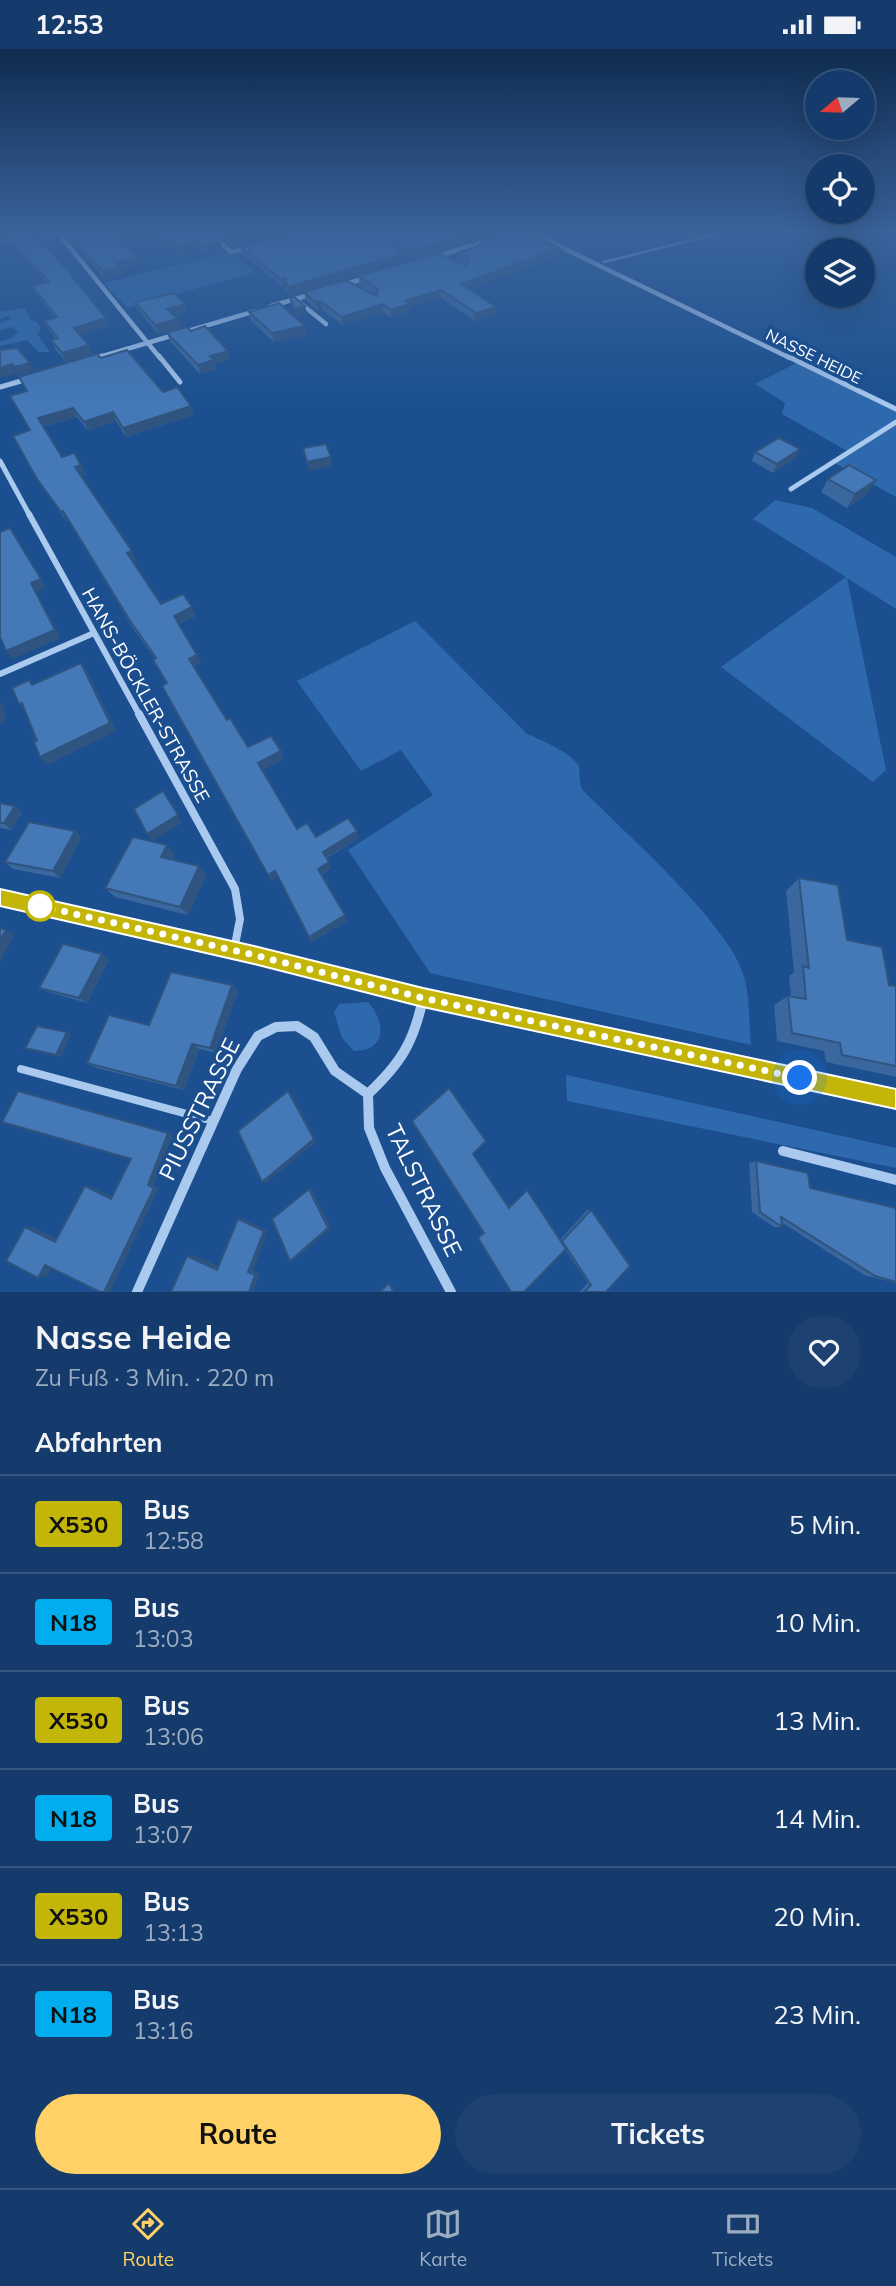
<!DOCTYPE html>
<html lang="de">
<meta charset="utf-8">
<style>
body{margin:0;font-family:Mulish,sans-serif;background:#1d4271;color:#f1f3f6;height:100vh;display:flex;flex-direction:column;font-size:26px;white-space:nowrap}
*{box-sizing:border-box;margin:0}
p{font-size:23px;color:#9dadc1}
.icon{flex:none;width:38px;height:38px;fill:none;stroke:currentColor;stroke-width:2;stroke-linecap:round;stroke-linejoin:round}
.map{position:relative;height:1243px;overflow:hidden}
.details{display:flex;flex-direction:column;background:#143b6b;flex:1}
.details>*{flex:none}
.badge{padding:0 14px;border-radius:5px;font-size:24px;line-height:46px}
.needle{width:46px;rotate:251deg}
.controls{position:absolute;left:805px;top:21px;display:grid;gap:14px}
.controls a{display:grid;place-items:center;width:70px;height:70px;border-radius:50%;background:#143b6b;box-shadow:0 7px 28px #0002,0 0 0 2px #33557e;font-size:35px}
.you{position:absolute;width:35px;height:35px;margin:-18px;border:5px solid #fff;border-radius:50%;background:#1a73e8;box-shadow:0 0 0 10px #1a73e833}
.map>.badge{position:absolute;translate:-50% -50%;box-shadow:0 0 0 4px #fff}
h2{padding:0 35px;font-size:26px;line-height:63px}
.round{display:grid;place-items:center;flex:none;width:74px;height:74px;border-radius:37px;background:#1d4271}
.head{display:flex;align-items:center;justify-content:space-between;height:119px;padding:0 35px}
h1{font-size:33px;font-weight:700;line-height:52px}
.action{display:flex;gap:14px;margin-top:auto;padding:14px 35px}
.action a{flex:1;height:80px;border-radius:42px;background:#ffd166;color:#111;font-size:28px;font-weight:700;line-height:80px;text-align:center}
.action a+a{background:#1d4271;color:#f1f3f6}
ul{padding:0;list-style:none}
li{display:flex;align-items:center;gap:21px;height:98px;padding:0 35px;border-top:2px solid #33557e}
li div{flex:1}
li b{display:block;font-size:26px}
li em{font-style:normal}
li .badge{min-width:77px;font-weight:700;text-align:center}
.status{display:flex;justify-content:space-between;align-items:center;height:49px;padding:0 35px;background:#143b6b;direction:ltr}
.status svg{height:19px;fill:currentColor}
.tabs{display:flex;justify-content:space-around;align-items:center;height:98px;border-top:2px solid #33557e;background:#143b6b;font-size:19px;color:#9dadc1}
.tabs a{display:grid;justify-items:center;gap:4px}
.tabs .selected{color:#ffd166}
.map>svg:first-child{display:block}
</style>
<div class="status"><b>12:53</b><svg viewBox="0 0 49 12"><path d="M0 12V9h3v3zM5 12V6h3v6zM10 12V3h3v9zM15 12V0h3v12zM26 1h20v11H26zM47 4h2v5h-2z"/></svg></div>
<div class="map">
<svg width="896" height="1243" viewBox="0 0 896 1243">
<rect width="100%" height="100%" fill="#1b4f8f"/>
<g fill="#2e69ad">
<path d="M231 203 255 223 127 259 104 234Z"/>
<path d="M24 259 29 266V270L38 274 41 281 37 285 50 303H38L27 291 0 297V293L13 288 18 282 13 278 0 281V275L11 269 7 267 0 270V263Z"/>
<path d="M799 313 896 360V448L833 413 849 403 782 365 785 354 755 335Z"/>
<path d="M775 451 812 459 896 508V560L847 529 886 721 873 733 721 618 846 528 753 470Z"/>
<path d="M415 572 527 685C539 690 575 705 579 718 580 725 579 733 582 740 623 783 733 877 745 931 750 952 749 975 751 996L430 924 348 801 433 746 401 701 361 722 297 632Z"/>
<path d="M368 953C386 973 387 1002 354 1002L342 989 334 963 339 955Z"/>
<path d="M566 1026 896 1099V1119L567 1052Z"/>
</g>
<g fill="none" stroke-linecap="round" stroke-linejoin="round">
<path stroke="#9cc4f0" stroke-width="2.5" d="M604 213 721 184"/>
<path stroke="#a9c9ee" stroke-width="8" d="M21 1020 213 1072"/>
<g stroke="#a9c9ee" stroke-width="4.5">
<path d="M41 184H83"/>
<path d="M210 184 231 203 248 199"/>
<path d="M532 184 790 309"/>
<path d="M59 185 160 309"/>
<path d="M435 208 487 192"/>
<path d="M341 236 367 229"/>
<path d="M299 253 326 275"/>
<path d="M271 257 313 245"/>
<path d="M96 309 256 262"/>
</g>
<g stroke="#a9c9ee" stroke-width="5">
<path d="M159 307 180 333"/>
<path d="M787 307 896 360"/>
<path d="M93 310 102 307"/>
<path d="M0 338 28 330"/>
<path d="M0 412 30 467"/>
<path d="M791 440 896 373"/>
</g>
<g stroke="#a9c9ee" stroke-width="6">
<path d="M29 465 140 667"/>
<path d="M0 625 94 584"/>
</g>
<g stroke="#a9c9ee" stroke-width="8">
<path d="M139 665 235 840 240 870 234 901"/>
<path d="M0 849 313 921"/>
</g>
<g stroke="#a9c9ee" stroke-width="10">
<path d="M306 919 423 949 896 1050"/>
<path d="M423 949C414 993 401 1014 368 1045L369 1079 385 1119 451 1243"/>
<path d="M783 1102 896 1131"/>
<path d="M137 1243 237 1020 258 987 276 978 297 977 314 988 335 1022 368 1045"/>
</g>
</g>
<g fill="#3a679d">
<path d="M0 184H34L35 187H34L106 269 109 277 81 286 93 305 66 313 55 300 51 291 56 290 48 280 44 272 55 269 36 245 32 237 46 233 13 195 0 194Z"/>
<path d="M68 184H210L222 201 205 205 200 201 181 206 170 198 164 199 153 189 125 196 141 216 120 222 122 226 105 230 70 189Z"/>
<path d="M215 184H295L232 198Z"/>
<path d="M498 184 411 210 398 203 402 213 289 247 286 238H283L242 205 240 198Z"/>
<path d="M560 199 559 207 469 240 496 258 495 266 475 272 441 249 409 259 410 263 391 269 383 263 343 276 322 261 318 262 306 252 304 243 376 247 359 236V227L467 217 458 212V204Z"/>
<path d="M135 253 185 255 187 264 175 267 181 279 158 285 138 261Z"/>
<path d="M249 263 307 286 274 293 251 272Z"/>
<path d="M167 284 230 310 215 315 216 320 200 325 170 292Z"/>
<path d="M101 309 191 357 194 366 126 388 116 372 88 382 77 368 43 378 62 408 86 425 80 427 136 511 133 513 161 555 196 567 179 575 201 614 194 617 227 671 248 698 281 702 283 710 262 721 297 780 316 788 359 789 327 809 331 819 322 826 347 872 311 893 278 828 271 832 166 646 167 635 155 610 133 579 68 471 66 472 42 438 13 387 29 381Z"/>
<path d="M755 403 796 409 773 424 752 412Z"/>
<path d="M828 430 868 444 847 459 821 443Z"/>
<path d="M0 754 15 757 22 764 11 781 0 779Z"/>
<path d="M75 782 81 789 60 829 13 820 5 813Z"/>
<path d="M167 796 175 806 173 810 206 826 188 866 115 848 105 839Z"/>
<path d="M799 829 847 891 889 936 896 937V1028L826 1013 824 1002 777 992 774 956 788 947H791L789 927 794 923 786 842Z"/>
<path d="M109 910 87 954 48 943 39 939Z"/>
<path d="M232 936 238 942 216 1004 199 1000 184 1041 97 1019 87 1014 149 976Z"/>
<path d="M413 1075 486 1092 473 1105 509 1158 527 1141 560 1191 587 1161H591L606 1243H579L588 1234 565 1200 511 1243 478 1189 483 1183Z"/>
<path d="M756 1112 810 1139 896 1159V1234L864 1226 781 1173 782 1178H774L752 1163 749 1114Z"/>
</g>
<g fill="#305480">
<path d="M140 184H152L153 189 120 197 117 190Z"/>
<path d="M259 184H295L232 198 231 190Z"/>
<path d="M473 184H498L411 210V202Z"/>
<path d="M168 190 170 198 164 199 161 192Z"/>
<path d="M198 193 200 201 181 206 178 198Z"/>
<path d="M220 193 222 201 205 205 203 198Z"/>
<path d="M560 199 559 207 461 243V235Z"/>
<path d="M401 205 402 213 289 247 288 238Z"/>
<path d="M138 208 141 216 120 222 122 226 105 230 102 222 115 214Z"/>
<path d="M285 229 286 238H283L281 230Z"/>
<path d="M441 241V249L409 259 410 263 391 269V261L405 252Z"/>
<path d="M320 252 322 261 318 262 316 253Z"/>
<path d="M185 255 187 264 170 268 167 260Z"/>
<path d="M383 255V263L343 276 342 268Z"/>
<path d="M305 257 307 265 295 268 294 260Z"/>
<path d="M496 258 495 266 475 272 476 264Z"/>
<path d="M106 269 109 277 78 287 74 279Z"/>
<path d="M178 270 181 279 158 285 155 276Z"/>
<path d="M305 277 307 286 274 293 272 284Z"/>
<path d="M89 296 93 305 66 313 62 304Z"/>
<path d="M228 302 230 310 215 315 216 320 200 325 198 316 210 307Z"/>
<path d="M30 314 34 322 18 327 14 318Z"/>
<path d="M12 315 16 324 0 329V319Z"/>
<path d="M191 357 194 366 126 388 123 379Z"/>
<path d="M73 359 77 368 42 378 38 369Z"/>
<path d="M113 363 116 372 88 382 84 373Z"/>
<path d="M800 400 796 409 773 424 777 415Z"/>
<path d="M331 408 332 417 308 422 307 413Z"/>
<path d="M81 416 86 425 79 427 75 418Z"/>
<path d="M876 431 868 444 847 459 855 445Z"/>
<path d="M63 462 68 471 66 472 61 463Z"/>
<path d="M10 479 46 538 36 543 61 589 12 610 6 602 31 534Z"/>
<path d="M132 502 136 511 131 513 127 504Z"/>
<path d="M192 558 196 567 178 575 174 567Z"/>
<path d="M197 606 201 614 193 618 189 610Z"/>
<path d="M81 614 87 622 116 682 47 716 40 708Z"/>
<path d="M0 652 3 655 6 671 0 675Z"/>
<path d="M281 702 283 710 261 722 258 714Z"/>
<path d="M163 742 182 774 152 792 147 785Z"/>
<path d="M15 757 22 764 11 781 4 774Z"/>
<path d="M75 782 81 789 60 829 53 822Z"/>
<path d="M357 782 359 789 325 809 323 803Z"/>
<path d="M167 796 175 806 169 817 161 808Z"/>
<path d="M329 813 331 819 321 826 318 820Z"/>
<path d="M199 817 206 826 188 866 180 858Z"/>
<path d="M275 822 278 828 271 832 268 826Z"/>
<path d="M345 866 347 872 311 893 309 888Z"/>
<path d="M6 881 15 886 0 912V891Z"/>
<path d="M102 905 109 910 87 954 79 949Z"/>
<path d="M232 936 238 942 216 1004 210 999Z"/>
<path d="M67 983 71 985 61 1008 56 1006Z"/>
<path d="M192 995 199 1000 184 1041 176 1037Z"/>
<path d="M288 1042 292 1045 317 1092 266 1134 262 1133Z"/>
<path d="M168 1084 173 1086 154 1136 159 1139 110 1243H104Z"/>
<path d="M85 1137 92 1138 117 1150H111Z"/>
<path d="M309 1140H312L331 1179 294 1211 290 1212Z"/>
<path d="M238 1170H243L268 1182 253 1222 260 1225 253 1243H249Z"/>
<path d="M25 1178H33L63 1193H55Z"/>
<path d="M193 1206 223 1219 217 1221 187 1207Z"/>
<path d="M53 1215 47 1227 38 1229 45 1216Z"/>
<path d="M390 1233 395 1243H393L389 1234Z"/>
</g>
<g fill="#4478b7" stroke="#305480" stroke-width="2">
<path d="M0 184H31L57 209 106 269 74 279 89 296 62 304 51 291 58 289 44 272 57 268 32 237 49 233 9 188 0 187Z"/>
<path d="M69 184H140L117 190 138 208 115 214 119 218 102 222Z"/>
<path d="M154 184H210L220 193 203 198 198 193 178 198 168 190 161 192Z"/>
<path d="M223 184H259L231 190Z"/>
<path d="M300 184H473L411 202 395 193 393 198 401 205 288 238 285 229 281 230 240 198Z"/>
<path d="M506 184H525L560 199 461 235 496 258 476 264 441 241 405 252 409 255 391 261 383 255 342 268 320 252 316 253 304 243 346 231 376 247 378 240 359 227 438 204 467 217 469 210 458 204 479 197 481 192Z"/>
<path d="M174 244 185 255 167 260 178 270 155 276 135 253Z"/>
<path d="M293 247 305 257 294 260 290 248Z"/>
<path d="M279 254 305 277 272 284 249 263Z"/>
<path d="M205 277 228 302 210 307 214 311 198 316 167 284 187 278 191 282Z"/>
<path d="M17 299 30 314 14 318 12 315 0 319V301Z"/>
<path d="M127 301 163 343 177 338 191 357 123 379 113 363 84 373 73 359 38 369 62 408 74 404 81 416 75 418 132 502 127 504 161 555 183 545 192 558 174 567 197 606 189 610 227 671 230 669 248 698 271 687 281 702 258 714 297 780 307 774 316 788 348 769 357 782 323 803 329 813 318 820 345 866 309 888 275 822 268 826 162 637 167 634 153 611 156 609 129 570 63 462 61 463 37 430 13 387 30 381 10 347 27 342 19 328 97 305 101 309Z"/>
<path d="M779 389 800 400 777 415 755 403Z"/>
<path d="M326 395 331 408 307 413 303 399Z"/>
<path d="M849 416 876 431 855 445 828 430Z"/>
<path d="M10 479 41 530 31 534 55 581 6 602 0 588V483Z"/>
<path d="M81 614 110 674 40 708 34 693 37 692 22 654 19 655 12 639 29 631 32 636Z"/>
<path d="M163 742 178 766 147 785 134 760Z"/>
<path d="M0 754 15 757 4 774H0Z"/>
<path d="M29 773 75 782 53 822 5 813Z"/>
<path d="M133 788 167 796 161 808 199 817 180 858 105 839Z"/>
<path d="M799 829 838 836 847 891 882 898 889 936 896 937V1017L842 1006 840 994 792 984 788 947 806 950 803 917 809 919Z"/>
<path d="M0 879 6 881 0 891Z"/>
<path d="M63 895 102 905 79 949 39 939Z"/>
<path d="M171 923 232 936 210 999 192 995 176 1037 87 1014 109 966 149 976Z"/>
<path d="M37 977 67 983 56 1006 25 999Z"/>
<path d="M449 1039 486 1092 473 1105 509 1159 527 1141 566 1200 524 1243H511L478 1189 484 1184 412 1072Z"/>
<path d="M18 1042 168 1084 148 1136 154 1139 104 1243H100L45 1216 38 1229 6 1212 25 1178 55 1193 85 1137 111 1150 131 1110 2 1073Z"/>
<path d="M288 1042 314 1090 262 1133 238 1082Z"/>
<path d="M756 1112 808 1124 810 1139 896 1159V1233L875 1227 781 1168 782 1178 760 1163Z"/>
<path d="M309 1140 328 1179 290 1212 272 1170Z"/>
<path d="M591 1161 630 1217 606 1243H584L591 1236 562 1192Z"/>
<path d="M238 1170 264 1182 248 1223 255 1226 249 1243H171L187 1207 217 1221Z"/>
<path d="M389 1234 393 1243H380Z"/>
</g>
<linearGradient id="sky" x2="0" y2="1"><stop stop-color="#0f2b4f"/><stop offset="0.51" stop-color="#39639b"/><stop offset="1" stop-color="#39639b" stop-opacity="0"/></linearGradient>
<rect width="896" height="358" fill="url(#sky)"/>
<path fill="#c4b608" stroke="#fff" stroke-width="2" d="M0 840 254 897 423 939 896 1040V1060L423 958 254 915 0 857Z"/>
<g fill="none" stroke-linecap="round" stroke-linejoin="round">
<path stroke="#fff" stroke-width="7" stroke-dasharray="0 12.6" d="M40 857 254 906 423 949 800 1029"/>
</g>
<circle fill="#fff" stroke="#c4b608" stroke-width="3.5" cx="40" cy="857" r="14"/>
<g text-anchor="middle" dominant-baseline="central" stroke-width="7" stroke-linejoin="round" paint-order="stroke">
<g font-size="16" fill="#fff" stroke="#1b4f8f">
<text transform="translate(814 307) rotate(26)">NASSE HEIDE</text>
</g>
<g font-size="19" fill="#fff" stroke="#1b4f8f">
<text transform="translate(146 646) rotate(61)">HANS-BÖCKLER-STRASSE</text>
</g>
<g font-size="23" fill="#fff" stroke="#1b4f8f">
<text transform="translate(199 1060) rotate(-64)">PIUSSTRASSE</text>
<text transform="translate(424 1141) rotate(64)">TALSTRASSE</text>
</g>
</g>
</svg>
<div class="controls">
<a><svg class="needle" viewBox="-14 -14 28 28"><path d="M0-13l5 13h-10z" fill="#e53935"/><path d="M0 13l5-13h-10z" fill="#9dadc1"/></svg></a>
<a><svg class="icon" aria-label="locate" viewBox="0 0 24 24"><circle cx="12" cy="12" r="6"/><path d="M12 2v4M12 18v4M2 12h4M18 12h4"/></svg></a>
<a><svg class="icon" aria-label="layers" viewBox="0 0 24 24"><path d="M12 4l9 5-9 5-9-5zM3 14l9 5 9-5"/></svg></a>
</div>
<div class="you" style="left:800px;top:1029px"></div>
</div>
<section class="details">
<div class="head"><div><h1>Nasse Heide</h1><p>Zu Fuß · 3 Min. · 220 m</p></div><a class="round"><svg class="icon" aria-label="heart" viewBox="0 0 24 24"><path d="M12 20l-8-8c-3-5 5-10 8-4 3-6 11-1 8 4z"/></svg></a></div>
<h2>Abfahrten</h2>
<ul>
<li><span class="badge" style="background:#c4b608;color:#111">X530</span><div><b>Bus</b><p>12:58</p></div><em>5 Min.</em></li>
<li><span class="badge" style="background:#00adef;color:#111">N18</span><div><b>Bus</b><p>13:03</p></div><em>10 Min.</em></li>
<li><span class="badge" style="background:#c4b608;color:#111">X530</span><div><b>Bus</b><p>13:06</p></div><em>13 Min.</em></li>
<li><span class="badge" style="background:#00adef;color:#111">N18</span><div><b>Bus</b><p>13:07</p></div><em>14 Min.</em></li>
<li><span class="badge" style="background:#c4b608;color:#111">X530</span><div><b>Bus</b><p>13:13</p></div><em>20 Min.</em></li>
<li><span class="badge" style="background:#00adef;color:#111">N18</span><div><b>Bus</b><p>13:16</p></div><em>23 Min.</em></li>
</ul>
<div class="action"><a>Route</a><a>Tickets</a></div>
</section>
<nav class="tabs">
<a class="selected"><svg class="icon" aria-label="directions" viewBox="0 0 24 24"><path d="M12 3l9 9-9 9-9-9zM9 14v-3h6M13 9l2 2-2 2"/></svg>Route</a>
<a><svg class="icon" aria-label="map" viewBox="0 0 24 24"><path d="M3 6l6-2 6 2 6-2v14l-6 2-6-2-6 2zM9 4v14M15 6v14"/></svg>Karte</a>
<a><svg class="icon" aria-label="tickets" viewBox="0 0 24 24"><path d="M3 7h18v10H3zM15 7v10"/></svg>Tickets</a>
</nav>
